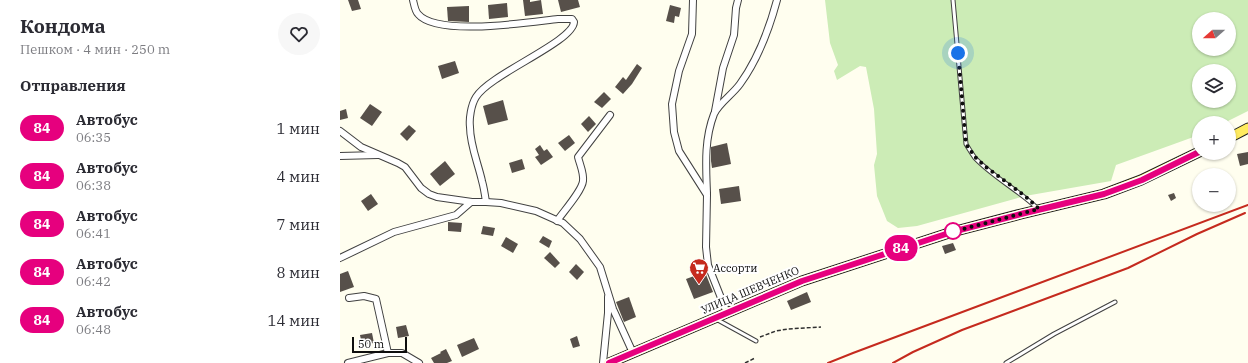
<!DOCTYPE html>
<html lang="ru">
<meta charset="utf-8">
<style>
body{margin:0;font-family:"IBM Plex Serif",serif;background:#f7f7f7;color:#2b2b33;height:100vh;display:flex;flex-direction:column;font-size:15px;white-space:nowrap}
*{box-sizing:border-box;margin:0}
p{font-size:13px;color:#7c7c81}
.icon{flex:none;width:22px;height:22px;fill:none;stroke:currentColor;stroke-width:2;stroke-linecap:round;stroke-linejoin:round}
.map{position:relative;flex:1;overflow:hidden}
.side{display:flex;flex-direction:column;background:#fff;width:340px}
.side>*{flex:none}
.badge{padding:0 8px;border-radius:13px;font-size:14px;line-height:26px}
.needle{width:26px;rotate:249deg}
.fabs{position:absolute;left:852px;top:12px;display:grid;gap:8px}
.fabs a{display:grid;place-items:center;width:44px;height:44px;border-radius:50%;background:#fff;box-shadow:0 1px 3px #0004;font-size:20px}
.scale{position:absolute;left:12px;bottom:10px;width:55px;box-sizing:border-box;padding-left:4px;border:2px solid #0e0e0e;border-top:0;font-size:11px;line-height:14px;white-space:nowrap;color:#0e0e0e;-webkit-text-stroke:3px #fff;paint-order:stroke}
.you{position:absolute;width:20px;height:20px;margin:-10px;border:3px solid #fff;border-radius:50%;background:#1a73e8;box-shadow:0 0 0 6px #1a73e833}
.map>.badge{position:absolute;translate:-50% -50%;box-shadow:0 0 0 2px #fff}
h2{padding:0 20px;font-size:15px;line-height:36px}
.round{display:grid;place-items:center;flex:none;width:42px;height:42px;border-radius:21px;background:#f7f7f7}
.overview{display:flex;align-items:center;justify-content:space-between;height:68px;padding:0 20px}
h1{font-size:19px;font-weight:700;line-height:30px}
ul{padding:0;list-style:none}
li{display:flex;align-items:center;gap:12px;height:48px;padding:0 20px}
li div{flex:1}
li b{display:block;font-size:15px}
li em{font-style:normal}
li .badge{min-width:44px;font-weight:700;text-align:center}
main{display:flex;flex:1;min-height:0}
.map>svg:first-child{display:block}
</style>
<main>
<section class="side">
<div class="overview"><div><h1>Кондома</h1><p>Пешком · 4 мин · 250 m</p></div><a class="round"><svg class="icon" aria-label="heart" viewBox="0 0 24 24"><path d="M12 20l-8-8c-3-5 5-10 8-4 3-6 11-1 8 4z"/></svg></a></div>
<h2>Отправления</h2>
<ul>
<li><span class="badge" style="background:#e6007e;color:#fff">84</span><div><b>Автобус</b><p>06:35</p></div><em>1 мин</em></li>
<li><span class="badge" style="background:#e6007e;color:#fff">84</span><div><b>Автобус</b><p>06:38</p></div><em>4 мин</em></li>
<li><span class="badge" style="background:#e6007e;color:#fff">84</span><div><b>Автобус</b><p>06:41</p></div><em>7 мин</em></li>
<li><span class="badge" style="background:#e6007e;color:#fff">84</span><div><b>Автобус</b><p>06:42</p></div><em>8 мин</em></li>
<li><span class="badge" style="background:#e6007e;color:#fff">84</span><div><b>Автобус</b><p>06:48</p></div><em>14 мин</em></li>
</ul>
</section>
<div class="map">
<svg width="908" height="363" viewBox="0 0 908 363">
<rect width="100%" height="100%" fill="#fffeef"/>
<path fill="#ccecb6" fill-rule="evenodd" d="M485 0H908V111L884 123H859V135L776 165 771 181 685 196 577 226 558 228 547 221 537 196 534 165 537 154 534 109 526 67 520 66 497 80 494 71 498 65 490 43ZM859 19H889V49H859ZM859 71H889V101H859Z"/>
<g fill="#57504a">
<path d="M8 0H18L21 9 12 11Z"/>
<path d="M183 0H190V2L201 0 203 14 185 16Z"/>
<path d="M218 0H238L240 7 221 12Z"/>
<path d="M167 3 168 17 149 19 148 5Z"/>
<path d="M330 5 341 8 339 17 335 16 334 23 326 21Z"/>
<path d="M129 6V22L108 21 107 7Z"/>
<path d="M115 61 119 73 102 79 98 66Z"/>
<path d="M297 64 302 68 292 84 283 94 275 87 283 77 286 80Z"/>
<path d="M264 92 271 99 262 108 254 102Z"/>
<path d="M163 100 168 120 148 125 143 106Z"/>
<path d="M30 104 42 112 32 126 20 118Z"/>
<path d="M6 109 8 118 0 120V111Z"/>
<path d="M249 116 256 124 248 132 241 124Z"/>
<path d="M69 125 76 131 67 141 60 134Z"/>
<path d="M229 135 235 143 225 151 218 143Z"/>
<path d="M387 143 391 164 372 168 371 161V147Z"/>
<path d="M200 145 204 151 207 149 213 157 201 165 195 157 199 155 195 149Z"/>
<path d="M908 152V164L900 166 897 154Z"/>
<path d="M182 159 185 169 172 173 169 163Z"/>
<path d="M105 161 115 174 100 186 90 174Z"/>
<path d="M399 186 401 201 381 204 379 189Z"/>
<path d="M834 193 836 198 831 201 828 195Z"/>
<path d="M31 194 38 204 28 211 21 201Z"/>
<path d="M108 222 122 223 121 232 108 231Z"/>
<path d="M143 226 155 228 153 236 141 234Z"/>
<path d="M203 236 212 241 209 248 199 242Z"/>
<path d="M166 237 178 244 173 253 161 246Z"/>
<path d="M613 243 616 250 605 254 602 246Z"/>
<path d="M210 252 220 263 215 268 204 258Z"/>
<path d="M236 264 244 272 237 280 229 272Z"/>
<path d="M8 271 14 287 0 292V274Z"/>
<path d="M365 272 373 292 354 299 346 279Z"/>
<path d="M467 292 471 302 451 310 447 301Z"/>
<path d="M289 297 296 317 284 322 276 302Z"/>
<path d="M66 325 69 336 58 338 56 327Z"/>
<path d="M32 333 34 343 22 345 20 335Z"/>
<path d="M237 336 240 346 233 348 230 339Z"/>
<path d="M134 338 139 349 122 357 117 345Z"/>
<path d="M106 349 112 361 107 363H94L91 358 101 353 100 352Z"/>
</g>
<g fill="none" stroke-linecap="round" stroke-linejoin="round">
<g stroke="#414141" stroke-width="5">
<g id="lane">
<path d="M613 0 626 144C629 149 632 154 635 158 653 177 678 190 697 208"/>
<path d="M376 319 416 341"/>
<path d="M666 363 714 334 775 302"/>
</g>
</g>
<g stroke="#414141" stroke-width="8">
<g id="street">
<path d="M73 0C74 4 75 11 78 14 97 37 190 22 218 19H232L234 22C233 42 150 74 136 97 131 105 129 119 130 127 130 145 138 163 142 181 144 188 145 195 146 202"/>
<path d="M353 0 352 34 339 71 332 104 334 132 339 151 367 195 366 247 368 265 387 313"/>
<path d="M375 111 383 68 394 35 396 8 398 0"/>
<path d="M0 131 21 147 58 163 65 167 81 188 89 194 97 197 132 202"/>
<path d="M0 156 38 155"/>
<path d="M367 193C366 166 364 140 374 114 379 103 393 94 400 84 418 59 429 30 437 0"/>
<path d="M217 221C223 212 242 191 243 181 244 173 240 165 238 157L270 115"/>
<path d="M0 258 54 232 116 215 131 202H146L161 203 196 211 223 223 240 239 260 267 273 309 293 353"/>
<path d="M9 298 24 296 36 299 48 353"/>
<path d="M8 363 48 353H62L79 363"/>
<path d="M263 363 268 313V297"/>
</g>
</g>
<g stroke="#1f1f1f" stroke-width="11">
<g id="primary">
<path d="M889 138 908 128"/>
<path d="M269 363 462 281 612 232 681 214 764 194 801 180 859 152"/>
</g>
</g>
<g stroke="#303030" stroke-width="1.5" stroke-dasharray="4 2" stroke-linecap="butt">
<path d="M420 337 436 331 448 329 481 327"/>
<path d="M405 363 415 358"/>
</g>
<use href="#lane" stroke="#fff" stroke-width="3"/>
<use href="#street" stroke="#fff" stroke-width="6"/>
<use href="#primary" stroke="#ffeb5f" stroke-width="9"/>
<g stroke="#c52a1e" stroke-width="2">
<path d="M488 363 513 353 908 205"/>
<path d="M553 363 573 352 622 330 788 268 857 234 905 213"/>
</g>
</g>
<g fill="none" stroke-linecap="round" stroke-linejoin="round">
<g stroke="#fff" stroke-width="9">
<path id="line" d="M269 363 462 281 612 232 681 214 764 194 802 180 859 152"/>
</g>
<use href="#line" stroke="#e6007e" stroke-width="6"/>
<path stroke="#0e0e0e" stroke-width="4" stroke-dasharray="0 7.2" d="M613 231 612 232 699 209 685 196 646 167 635 157 626 144 618 53"/>
</g>
<defs>
<g id="supermarket-pin" transform="scale(1)"><path d="M0 17L-7.5 6A9.5 9.5 0 1 1 7.5 6Z" fill="#c52a1e" stroke="#fff"/><path d="M-6-5.5h2.5l.6 2H6L4.5 2H-2.5L-4.4-4H-6ZM-1.5 3.2a1.3 1.3 0 1 0 .1 0ZM3 3.2a1.3 1.3 0 1 0 .1 0Z" fill="#fff"/></g>
</defs>
<g fill-rule="evenodd">
<use href="#supermarket-pin" x="359" y="268"/>
</g>
<circle fill="#fff" stroke="#e6007e" stroke-width="2" cx="613" cy="231" r="8"/>
<g text-anchor="middle" dominant-baseline="central" stroke-width="4" stroke-linejoin="round" paint-order="stroke">
<g font-size="11" fill="#0e0e0e" stroke="#fff" text-anchor="start">
<text x="373" y="268">Ассорти</text>
</g>
<g font-size="11" fill="#0e0e0e" stroke="#fff">
<text transform="translate(410 290) rotate(-23)">УЛИЦА ШЕВЧЕНКО</text>
</g>
</g>
</svg>
<div class="fabs">
<a><svg class="needle" viewBox="-14 -14 28 28"><path d="M0-13l5 13h-10z" fill="#e53935"/><path d="M0 13l5-13h-10z" fill="#7c7c81"/></svg></a>
<a><svg class="icon" aria-label="layers" viewBox="0 0 24 24"><path d="M12 4l9 5-9 5-9-5zM3 14l9 5 9-5"/></svg></a>
<a>+</a>
<a>−</a>
</div>
<div class="scale">50 m</div>
<div class="you" style="left:618px;top:53px"></div>
<b class="badge" style="left:561px;top:248px;background:#e6007e;color:#fff">84</b>
</div>
</main>
